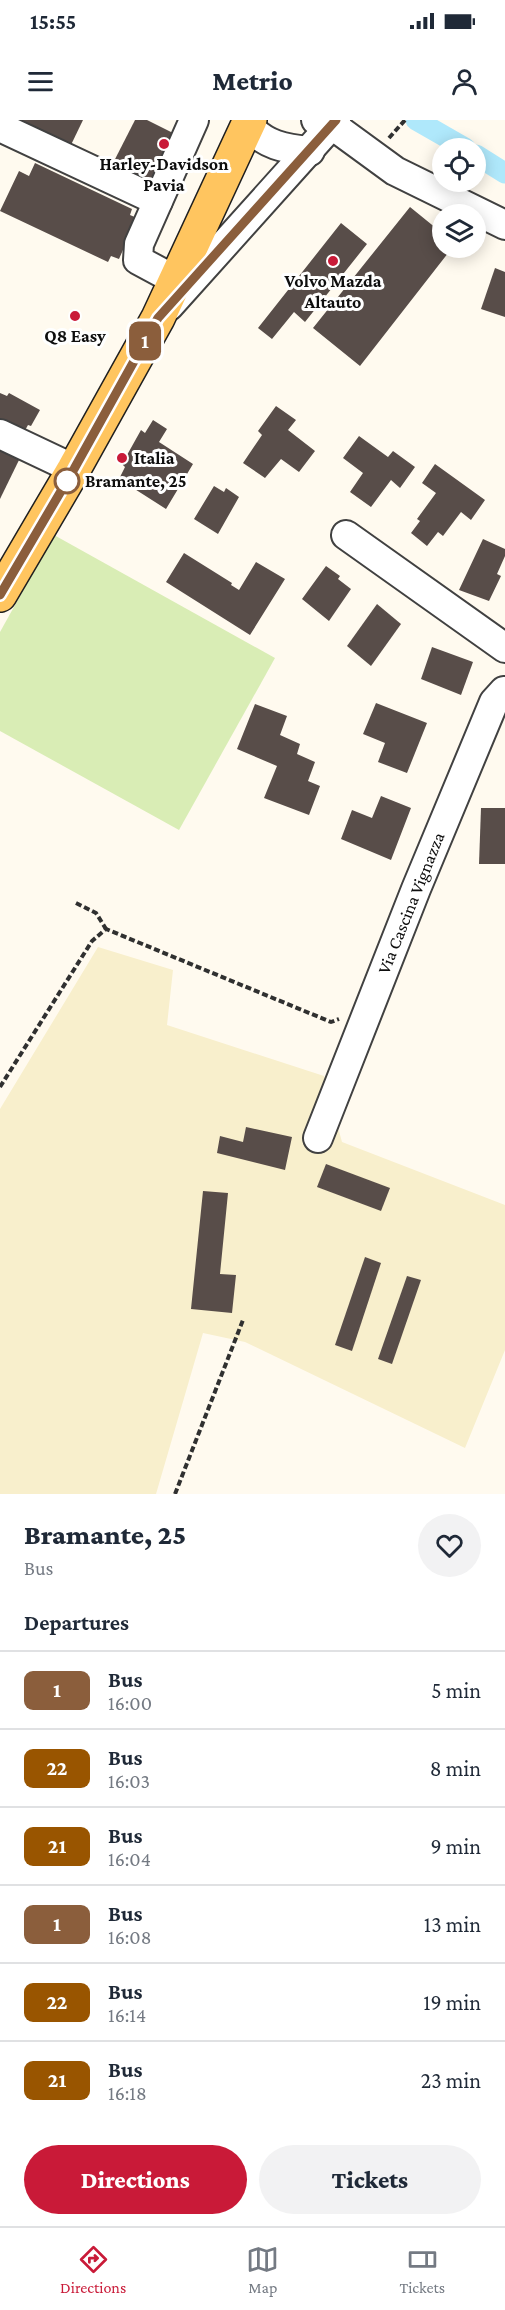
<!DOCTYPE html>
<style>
body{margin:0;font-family:"Crimson Pro",serif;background:#f2f2f3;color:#1f2937;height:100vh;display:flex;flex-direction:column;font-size:22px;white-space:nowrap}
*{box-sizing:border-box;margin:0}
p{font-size:20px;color:#747a83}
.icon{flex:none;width:33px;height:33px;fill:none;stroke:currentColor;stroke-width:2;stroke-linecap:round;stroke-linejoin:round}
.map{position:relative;height:1374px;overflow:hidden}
.drawer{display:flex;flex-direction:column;background:#fff;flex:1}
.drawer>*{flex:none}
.badge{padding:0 12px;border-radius:9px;font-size:21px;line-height:39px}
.controls{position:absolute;left:432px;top:18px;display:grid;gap:12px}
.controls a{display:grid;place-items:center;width:54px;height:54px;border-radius:50%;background:#fff;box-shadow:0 3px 15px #0003;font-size:30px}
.map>.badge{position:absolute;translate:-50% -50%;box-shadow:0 0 0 3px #fff}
h2{padding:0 24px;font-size:22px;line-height:54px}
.round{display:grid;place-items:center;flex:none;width:63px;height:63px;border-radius:32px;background:#f2f2f3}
.headline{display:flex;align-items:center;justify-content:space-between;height:102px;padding:0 24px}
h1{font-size:28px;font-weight:800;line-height:45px}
.primary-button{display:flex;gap:12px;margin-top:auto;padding:12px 24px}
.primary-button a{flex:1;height:69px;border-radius:36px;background:#c91a38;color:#fff;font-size:24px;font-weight:800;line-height:69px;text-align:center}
.primary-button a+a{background:#f2f2f3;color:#1f2937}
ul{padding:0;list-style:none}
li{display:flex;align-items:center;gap:18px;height:78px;padding:0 24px;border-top:2px solid #e0e1e3}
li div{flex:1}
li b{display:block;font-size:22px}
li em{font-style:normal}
li .badge{min-width:66px;font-weight:700;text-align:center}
.status{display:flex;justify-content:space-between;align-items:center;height:42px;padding:0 30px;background:#fff;direction:ltr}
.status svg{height:16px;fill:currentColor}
header{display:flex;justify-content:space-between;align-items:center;height:78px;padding:0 24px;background:#fff;font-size:27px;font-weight:800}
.tab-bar{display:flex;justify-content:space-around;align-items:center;height:84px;border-top:2px solid #e0e1e3;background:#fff;font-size:16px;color:#747a83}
.tab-bar a{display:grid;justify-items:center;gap:3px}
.tab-bar .active{color:#c91a38}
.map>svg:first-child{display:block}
</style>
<div class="status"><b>15:55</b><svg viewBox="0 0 49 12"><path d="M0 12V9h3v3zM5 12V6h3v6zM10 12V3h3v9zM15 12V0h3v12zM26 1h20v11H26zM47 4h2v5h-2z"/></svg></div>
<header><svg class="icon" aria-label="menu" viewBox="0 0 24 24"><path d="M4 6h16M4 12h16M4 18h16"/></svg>Metrio<svg class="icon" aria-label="person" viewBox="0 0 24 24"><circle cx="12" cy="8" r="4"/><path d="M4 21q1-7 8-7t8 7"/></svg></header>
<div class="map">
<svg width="505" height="1374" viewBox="0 0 505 1374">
<rect width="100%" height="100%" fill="#fffaef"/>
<path fill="#f8efcc" d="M98 827 173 850 167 905 324 956 342 1022 505 1085V1230L465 1328 245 1222 203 1213 156 1374H0V989Z"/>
<path fill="#d9edb5" d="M54 415 275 538 179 710 0 611V512Z"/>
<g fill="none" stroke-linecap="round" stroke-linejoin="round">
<g stroke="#afe8fb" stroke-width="21">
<path d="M416 0 465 28"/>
<path d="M476 35 505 53"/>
</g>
</g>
<g fill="#584d49">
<path d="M20 0H83L69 29 17 5Z"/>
<path d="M135 0H147L177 15 152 71 110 49Z"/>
<path d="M35 43 132 89 130 95 137 98 119 139 111 136 108 142 0 91 19 51 29 56Z"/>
<path d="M410 87 442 113V128H452L360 246 313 208Z"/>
<path d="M341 103 367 124 305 202 294 192 272 219 258 208Z"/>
<path d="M495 148 505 152V197L481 189Z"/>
<path d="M0 273 7 276 9 273 40 290 31 306 28 305 23 314 0 302Z"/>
<path d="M276 286 296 300 288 310 315 331 299 352 281 339 265 358 243 343 262 315 258 311Z"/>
<path d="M153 300 167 309 159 322 193 344 166 389 119 359 125 347 122 344 141 310 145 313Z"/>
<path d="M359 316 388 337 393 331 415 347 400 368 391 360 371 387 350 372 363 353 343 338Z"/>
<path d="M0 328 20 338 0 379Z"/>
<path d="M435 344 485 380 471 400 461 392 443 416 438 412 427 426 411 413 420 401 417 399 436 373 422 363Z"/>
<path d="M214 366 224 372 226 368 239 377 218 414 194 399Z"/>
<path d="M483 419 505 429V436L497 454 501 456 489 481 459 470Z"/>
<path d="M184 433 232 463 231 465 239 470 256 442 285 459 250 515 166 462Z"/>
<path d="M326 446 340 456 338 459 351 469 329 501 302 479Z"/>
<path d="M377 484 401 504 371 546 347 526Z"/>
<path d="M432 527 473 542 461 575 421 559Z"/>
<path d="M376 583 427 603 407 653 378 642 385 623 363 614Z"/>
<path d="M255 584 287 596 280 615 300 624 297 634 315 642 308 661 320 666 309 695 264 678 277 646 237 629Z"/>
<path d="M381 676 411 688 391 740 341 719 352 690 372 698Z"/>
<path d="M481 688H505V744H479Z"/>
<path d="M246 1007 292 1017 285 1050 217 1033 220 1016 243 1022Z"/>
<path d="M326 1044 390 1068 381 1091 317 1067Z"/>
<path d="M203 1071 228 1073 220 1154 236 1155 232 1193 191 1189Z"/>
<path d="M365 1137 381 1143 352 1231 335 1225Z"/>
<path d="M407 1156 421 1160 392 1244 378 1239Z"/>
</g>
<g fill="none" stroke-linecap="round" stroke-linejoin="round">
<g stroke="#414141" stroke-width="32">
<g id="minor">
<path d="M316 0 332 5 395 51 505 105"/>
<path d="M248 5C264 25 285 29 310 31"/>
<path d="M0 7 158 81"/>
<path d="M177 161 138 140 139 124 194 0"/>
<path d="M169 186 336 0"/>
<path d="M0 314 74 349"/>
<path d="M346 415 505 528"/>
<path d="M318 1018 416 769 494 582 504 571"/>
</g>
</g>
<g stroke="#1f1f1f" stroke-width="36">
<path id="major" d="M0 475 74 349 158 198 250 0"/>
</g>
<g stroke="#303030" stroke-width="4" stroke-dasharray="6 3" stroke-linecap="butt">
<path d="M389 18 405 0"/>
<path d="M76 783 96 793 106 809"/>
<path d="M0 967 92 821 106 809 331 902 339 899"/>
<path d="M175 1374 243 1200"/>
</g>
<use href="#minor" stroke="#fff" stroke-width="28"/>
<use href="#major" stroke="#ffc55f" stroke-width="33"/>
</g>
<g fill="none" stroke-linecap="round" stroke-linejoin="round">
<g stroke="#fff" stroke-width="14">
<path id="line" d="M0 475 74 349 158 198 336 0"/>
</g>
<use href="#line" stroke="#8b5e3c" stroke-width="9"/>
</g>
<g fill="#c91a38" stroke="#fff" stroke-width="2">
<circle cx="164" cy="24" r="6"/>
<circle cx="333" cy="141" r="6"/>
<circle cx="75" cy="196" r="6"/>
<circle cx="122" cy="338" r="6"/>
</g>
<circle fill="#fff" stroke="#8b5e3c" stroke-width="3" cx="67" cy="361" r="12"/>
<g text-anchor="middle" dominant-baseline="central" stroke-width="6" stroke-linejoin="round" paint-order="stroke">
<g font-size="18" font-weight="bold" fill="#0e0e0e" stroke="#fff">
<text x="164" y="44">Harley-Davidson<tspan x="164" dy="21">Pavia</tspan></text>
<text x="333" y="161">Volvo Mazda<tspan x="333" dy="21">Altauto</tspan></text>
<text x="75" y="216">Q8 Easy</text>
<text x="134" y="338" text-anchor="start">Italia</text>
</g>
<g font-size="18" font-weight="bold" fill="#0e0e0e" stroke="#fff" text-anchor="start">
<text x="85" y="361">Bramante, 25</text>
</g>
<g font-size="18" fill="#0e0e0e" stroke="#fff">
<text transform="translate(411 783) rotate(-68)">Via Cascina Vignazza</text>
</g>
</g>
</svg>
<div class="controls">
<a><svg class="icon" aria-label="locate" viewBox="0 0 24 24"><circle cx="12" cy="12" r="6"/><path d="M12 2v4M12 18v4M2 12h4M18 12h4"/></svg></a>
<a><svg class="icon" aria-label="layers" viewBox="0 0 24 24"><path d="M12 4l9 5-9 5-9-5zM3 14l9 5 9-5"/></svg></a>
</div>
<b class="badge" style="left:145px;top:221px;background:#8b5e3c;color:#fff">1</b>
</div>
<section class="drawer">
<div class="headline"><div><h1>Bramante, 25</h1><p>Bus</p></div><a class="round"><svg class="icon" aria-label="heart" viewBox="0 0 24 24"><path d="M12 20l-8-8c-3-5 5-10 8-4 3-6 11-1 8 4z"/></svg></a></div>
<h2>Departures</h2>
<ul>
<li><span class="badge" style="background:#8b5e3c;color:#fff">1</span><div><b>Bus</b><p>16:00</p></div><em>5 min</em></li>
<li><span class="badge" style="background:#950;color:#fff">22</span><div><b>Bus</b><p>16:03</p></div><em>8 min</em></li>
<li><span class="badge" style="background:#950;color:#fff">21</span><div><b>Bus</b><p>16:04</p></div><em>9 min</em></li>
<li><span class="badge" style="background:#8b5e3c;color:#fff">1</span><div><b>Bus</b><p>16:08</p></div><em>13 min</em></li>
<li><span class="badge" style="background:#950;color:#fff">22</span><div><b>Bus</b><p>16:14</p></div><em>19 min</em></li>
<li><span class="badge" style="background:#950;color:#fff">21</span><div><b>Bus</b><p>16:18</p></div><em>23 min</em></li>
</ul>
<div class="primary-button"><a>Directions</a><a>Tickets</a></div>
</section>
<nav class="tab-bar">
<a class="active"><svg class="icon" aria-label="directions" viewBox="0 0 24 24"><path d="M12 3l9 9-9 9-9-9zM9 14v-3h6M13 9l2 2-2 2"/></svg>Directions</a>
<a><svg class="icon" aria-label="map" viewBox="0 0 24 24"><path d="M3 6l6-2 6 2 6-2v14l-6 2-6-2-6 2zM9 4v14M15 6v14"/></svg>Map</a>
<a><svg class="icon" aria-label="tickets" viewBox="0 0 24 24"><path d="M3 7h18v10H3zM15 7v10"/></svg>Tickets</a>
</nav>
